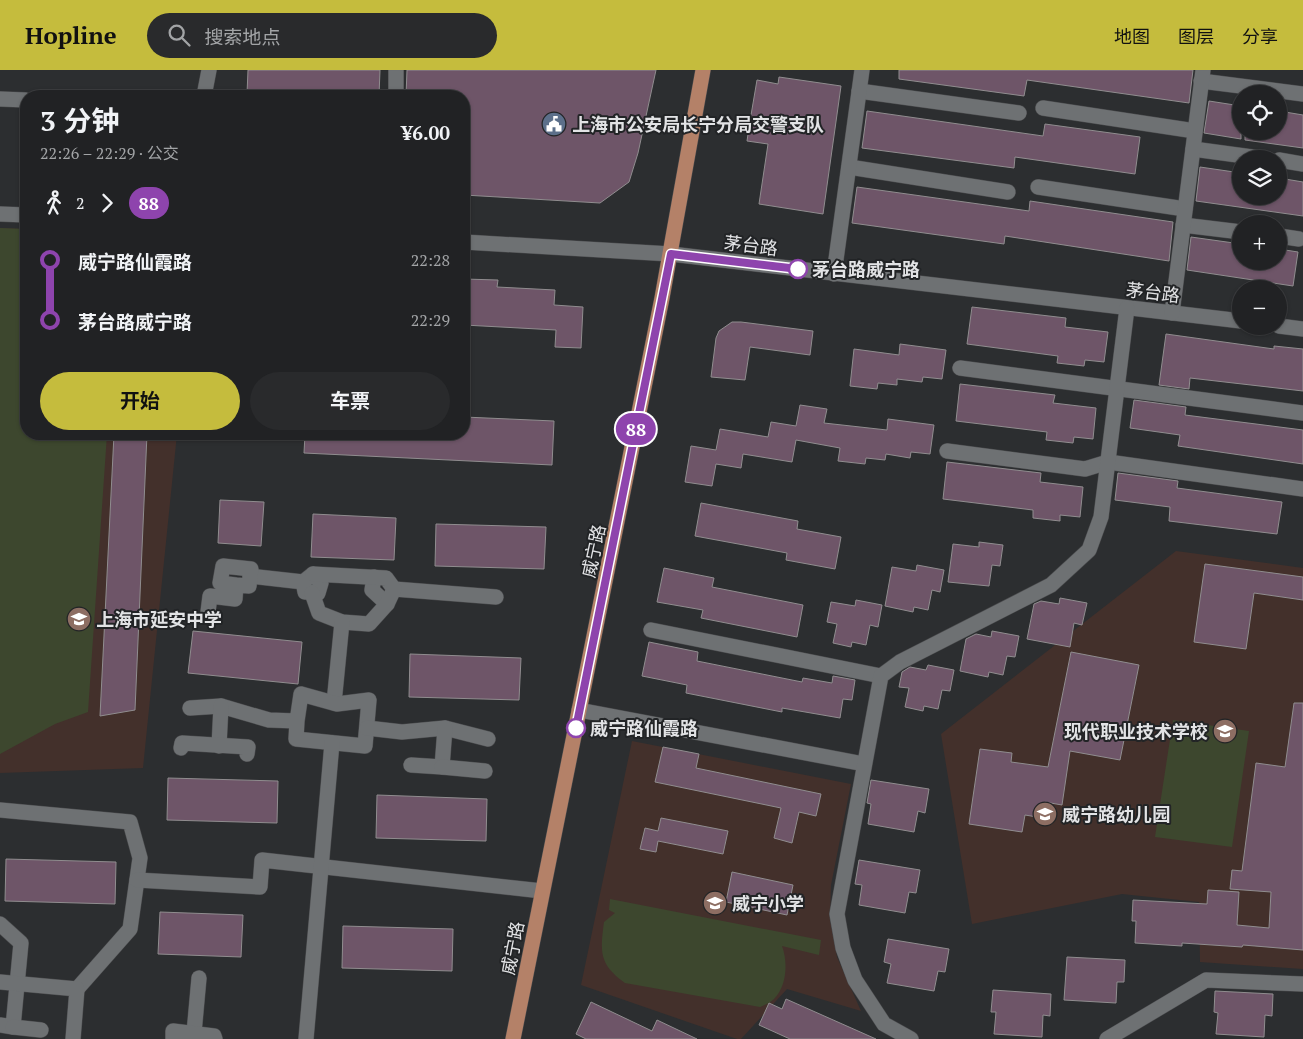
<!DOCTYPE html>
<html lang="zh">
<meta charset="utf-8">
<style>
body{margin:0;font-family:"PT Serif","Noto Sans SC",serif;background:#292a2c;color:#f1f3f6;height:100vh;display:flex;flex-direction:column;font-size:19px;white-space:nowrap}
*{box-sizing:border-box;margin:0}
p{font-size:16px;color:#a2a4a6}
.icon{flex:none;width:28px;height:28px;fill:none;stroke:currentColor;stroke-width:2;stroke-linecap:round;stroke-linejoin:round}
.map{position:relative;flex:1;overflow:hidden}
.drawer{position:absolute;left:20px;top:20px;width:450px;height:350px;display:flex;flex-direction:column;background:#212224;border-radius:20px;box-shadow:0 1px 4px #0004,0 0 0 1px #3e3f41}
.drawer>*{flex:none}
.badge{padding:0 10px;border-radius:16px;font-size:18px;line-height:32px}
.tools{position:absolute;left:1232px;top:15px;display:grid;gap:10px}
.tools a{display:grid;place-items:center;width:55px;height:55px;border-radius:50%;background:#212224;box-shadow:0 1px 4px #0004,0 0 0 1px #3e3f41;font-size:25px}
.map>.badge{position:absolute;translate:-50% -50%;box-shadow:0 0 0 2px #fff}
.legs{display:flex;align-items:center;gap:8px;height:55px;padding:0 20px;font-size:16px}
.legs p{margin-inline-start:auto}
.summary{display:flex;align-items:center;justify-content:space-between;height:85px;padding:0 20px}
h1{font-size:28px;font-weight:700;line-height:38px}
.cta{display:flex;gap:10px;margin-top:auto;padding:10px 20px}
.cta a{flex:1;height:58px;border-radius:30px;background:#c5bc3d;color:#111;font-size:20px;font-weight:700;line-height:58px;text-align:center}
.cta a+a{background:#292a2c;color:#f1f3f6}
ul{padding:0 20px;list-style:none}
li{display:flex;align-items:center;gap:18px;height:60px;font-size:19px}
li i{display:grid;place-items:center;width:8px;height:100%;margin:0 6px;background:currentColor}
li i::after{content:'';width:12px;height:12px;margin:-6px;border:4px solid;border-radius:50%;background:#212224}
li p{margin-inline-start:auto}
li:first-child i{background:linear-gradient(#0000 50%,currentColor 0)}
li:last-child i{background:linear-gradient(currentColor 50%,#0000 0)}
header{display:flex;align-items:center;gap:30px;box-sizing:border-box;height:70px;padding:0 25px;background:#c5bc3d;color:#111}
header strong{font-size:24px}
nav{display:flex;gap:28px;margin-inline-start:auto;font-size:18px}
.search{width:350px;height:45px;background:#292a2c;display:flex;align-items:center;gap:12px;box-sizing:border-box;padding:0 18px;border-radius:28px;color:#a2a4a6;font-size:19px}
.map>svg:first-child{display:block}
</style>
<header>
<strong>Hopline</strong>
<div class="search"><svg class="icon" aria-label="search" viewBox="0 0 24 24"><circle cx="10" cy="10" r="6"/><path d="M15 15l6 6"/></svg>搜索地点</div>
<nav><a>地图</a><a>图层</a><a>分享</a></nav>
</header>
<div class="map">
<svg width="1303" height="969" viewBox="0 0 1303 969">
<rect width="100%" height="100%" fill="#2c2e30"/>
<g fill="#43302b">
<path d="M0 158 26 159V364H177L143 698 0 703Z"/>
<path d="M1176 481 1303 498V899L1200 892 1199 832 1122 824 972 854 941 664Z"/>
<path d="M632 671 851 714 831 815 830 850 837 887 861 941 787 919 741 969H737L581 915Z"/>
</g>
<g fill="#3d472e">
<path d="M0 158 26 159V364H107L88 642 55 654 0 684Z"/>
<path d="M1173 650 1249 661 1232 777 1155 767Z"/>
<path d="M610 829 821 870 819 885 782 876C788 892 787 916 774 929 770 933 764 935 760 937L625 913C599 894 600 882 604 852L615 843 609 840Z"/>
</g>
<g fill="#6e5568" stroke="#908d8f">
<path d="M248 0H380L379 26 247 24Z"/>
<path d="M407 0H656L638 83 629 112 600 133 464 125V26H406Z"/>
<path d="M899 0H1193L1189 33 1027 10 1024 26 899 9Z"/>
<path d="M779 7 841 16 823 144 759 134 768 74 747 71 750 51 757 10 778 14Z"/>
<path d="M1209 31 1241 36V69L1204 63Z"/>
<path d="M867 41 1043 66 1045 54 1140 67 1135 104 1015 87 1014 98 862 78Z"/>
<path d="M1279 41 1303 45V78L1245 70V61H1279Z"/>
<path d="M1200 97 1241 103V126H1279V108L1303 112V146L1196 131Z"/>
<path d="M857 117 1029 141 1030 131 1173 152 1169 191 1005 166 1004 174 852 153Z"/>
<path d="M1191 167 1241 174V191H1279V179L1298 182 1293 216 1187 200Z"/>
<path d="M464 209 498 210 497 217 555 220 554 235 583 237 581 278 555 277 556 260 464 255Z"/>
<path d="M972 237 1066 248 1065 257 1108 262 1104 292 1085 290 1084 296 1057 293 1058 286 967 274Z"/>
<path d="M732 252H741L813 261 810 285 750 277 745 310 711 307 716 268 719 261Z"/>
<path d="M1166 264 1274 279V276L1303 279V321L1190 308 1189 319 1159 315Z"/>
<path d="M900 274 946 280 942 309 923 307 922 312 897 309V315L878 313 877 319 850 316 854 279 899 285Z"/>
<path d="M960 314 1055 325 1053 333 1096 338 1093 369 1074 367 1073 373 1046 370 1047 362 956 351Z"/>
<path d="M1134 330 1186 337 1185 345 1303 360V394L1178 376 1180 365 1130 358Z"/>
<path d="M800 335 827 339 824 353 887 360 888 349 934 355 930 384 911 382 910 388 886 384 885 390 866 388 865 394 838 391 840 378 796 370 792 392 743 384 741 398 716 394 712 416 685 412 691 376 716 380 720 359 768 367 771 352 796 356Z"/>
<path d="M464 347 554 351 552 395 304 383 305 364H464Z"/>
<path d="M114 364H147L135 640 100 646Z"/>
<path d="M947 392 1041 403 1040 412 1083 417 1080 447 1060 445V451L1033 448V440L943 429Z"/>
<path d="M1118 403 1178 411 1177 418 1282 432 1277 464 1169 451 1170 437 1115 430Z"/>
<path d="M220 430 264 432 261 476 218 473Z"/>
<path d="M701 433 798 451 797 459 841 467 835 499 786 490 787 483 695 466Z"/>
<path d="M313 444 396 448 394 490 311 487Z"/>
<path d="M436 454 546 457 544 499 435 496Z"/>
<path d="M979 472 1003 475 1000 496 992 495 989 516 948 512 953 474 979 477Z"/>
<path d="M1205 494 1303 507V530L1254 523 1246 579 1194 572Z"/>
<path d="M917 495 944 500 940 522 932 520 928 540 914 537 913 542 885 536 892 497 916 501Z"/>
<path d="M664 498 714 508 712 517 803 535 797 567 701 548 703 540 657 532Z"/>
<path d="M1060 528 1087 533 1082 555 1074 553 1070 577 1027 569 1034 534 1041 531 1059 534Z"/>
<path d="M856 530 882 535 878 557 870 555 866 575 852 572 851 577 833 573 837 554 827 552 831 532 855 536Z"/>
<path d="M193 561 302 572 298 614 188 603Z"/>
<path d="M992 561 1019 566 1015 587 1007 586 1003 605 989 602 988 607 960 601 966 569 976 564 991 567Z"/>
<path d="M649 572 698 582 697 591 802 612 803 608 832 613 833 606 855 610 852 630 843 629 840 648 782 638V642L686 623 687 615 642 606Z"/>
<path d="M1071 582 1139 595 1120 690 1070 681 1062 735 1045 732 1043 748 1025 745 1022 762 969 754 980 679 1012 683 1011 692 1048 697Z"/>
<path d="M410 584 521 588 519 630 409 627Z"/>
<path d="M928 595 954 600 950 621 942 620 938 639 924 636 923 641 905 637 909 618 899 617 902 602 910 597 926 600Z"/>
<path d="M1294 633H1303V880L1243 875 1242 877 1182 873V876L1135 873 1136 851H1132L1133 830 1207 834 1208 820 1239 822 1237 855 1269 858 1271 822 1230 819 1232 800 1242 801 1256 693 1285 697Z"/>
<path d="M663 677 699 684 696 698 821 724 816 746 799 742 792 773 774 768 781 738 655 712Z"/>
<path d="M168 708 278 711 277 753 167 750Z"/>
<path d="M871 710 929 719 925 743 918 741 914 762 868 754 871 734 867 733Z"/>
<path d="M377 725 487 729 486 771 376 768Z"/>
<path d="M661 748 728 761 723 784 658 771 656 782 640 779 645 758 658 761Z"/>
<path d="M6 789 116 792 115 834 5 831Z"/>
<path d="M859 790 920 800 916 823 909 822 905 843 859 835 862 815 855 814Z"/>
<path d="M732 802 793 815 787 845 726 832Z"/>
<path d="M160 842 243 845 241 887 158 884Z"/>
<path d="M343 856 453 859 452 901 342 898Z"/>
<path d="M888 869 949 879 945 902 938 901 934 921 887 913 891 894 884 892Z"/>
<path d="M1067 887 1125 890 1124 912H1117L1116 933 1064 930Z"/>
<path d="M993 920 1051 924 1050 946 1043 945 1042 967 994 964 996 942H991Z"/>
<path d="M1215 921 1273 924 1272 946 1265 945 1264 967 1216 964 1218 943 1214 942Z"/>
<path d="M786 929 876 969H790L759 955 769 933 782 939Z"/>
<path d="M591 932 652 961 657 950 697 969H586L576 964Z"/>
</g>
<g fill="none" stroke-linecap="round" stroke-linejoin="round">
<g stroke="#4a4b4d" stroke-width="16">
<g id="minor">
<path d="M1201 11 1303 24"/>
<path d="M859 21 1019 43"/>
<path d="M204 26 209 0"/>
<path d="M396 26V0"/>
<path d="M0 29 26 30"/>
<path d="M1043 38 1195 61"/>
<path d="M1193 79 1267 89"/>
<path d="M1279 90 1303 94"/>
<path d="M849 97 1008 122"/>
<path d="M1038 117 1185 139"/>
<path d="M0 144 26 145"/>
<path d="M1183 155 1241 162"/>
<path d="M1279 166 1299 169"/>
<path d="M464 172 671 184 1241 251"/>
<path d="M834 204 862 0"/>
<path d="M1172 243 1203 0"/>
<path d="M1279 256 1303 259"/>
<path d="M960 298 1303 343"/>
<path d="M947 381 1085 399 1108 392 1303 419"/>
<path d="M250 506 303 512 305 522 318 523 321 513 313 504 303 512"/>
<path d="M374 507 372 520 387 534"/>
<path d="M394 519 496 527"/>
<path d="M312 523 319 543 342 552 369 554 387 534 394 519 386 508 313 504"/>
<path d="M208 542 210 526 235 529 236 515 220 513 223 496 251 499 249 516 236 515"/>
<path d="M651 560 881 606"/>
<path d="M334 633 342 552"/>
<path d="M190 638 221 636 269 650 297 651 301 624 337 634 369 630 365 676 296 669 297 651"/>
<path d="M579 640 864 694"/>
<path d="M367 658 402 662 445 658 488 669"/>
<path d="M219 676 221 636"/>
<path d="M181 678 182 673 248 677 247 684"/>
<path d="M411 695 442 697 445 658"/>
<path d="M442 697 485 701"/>
<path d="M0 740 130 752 140 788 130 859 77 919"/>
<path d="M137 810 260 817 262 790 542 821"/>
<path d="M0 854 21 873 13 957 0 955"/>
<path d="M0 912 77 919 73 969"/>
<path d="M13 957 41 960"/>
<path d="M194 963 199 908"/>
<path d="M173 969V961L214 966 215 969"/>
<path d="M306 969 332 673"/>
<path d="M911 969 884 954 855 910 843 878 837 844 881 606 900 592 1051 515 1089 480 1101 447 1127 238"/>
<path d="M1107 969 1206 910 1303 914"/>
</g>
</g>
<g stroke="#4a4b4d" stroke-width="16">
<path id="major" d="M513 969 662 228 703 0"/>
</g>
<use href="#minor" stroke="#6e7173" stroke-width="15"/>
<use href="#major" stroke="#b48168" stroke-width="15"/>
</g>
<g fill="none" stroke-linecap="round" stroke-linejoin="round">
<g stroke="#fff" stroke-width="11">
<path id="line-1" d="M576 658 671 184 798 199"/>
</g>
<use href="#line-1" stroke="#8e44ad" stroke-width="8"/>
</g>
<defs>
<g id="civic-disc" transform="scale(1.25)"><circle r="9.5" fill="#5c6f8a" stroke="#222426"/><path d="M-.6-6.5H3V-4.5H.6V-3L4-1V1h2V6H-6V1h2V-1L-.6-3ZM-1.2 2.5V6h2.4V2.5Z" fill="#fff"/></g>
<g id="school-disc" transform="scale(1.25)"><circle r="9.5" fill="#8d6e63" stroke="#222426"/><path d="M0-5L7-2L0 1L-7-2ZM-4 1L0 2.5L4 1V4Q0 6-4 4Z" fill="#fff"/></g>
</defs>
<g fill-rule="evenodd">
<use href="#civic-disc" x="554" y="54"/>
<use href="#school-disc" x="79" y="549"/>
<use href="#school-disc" x="1225" y="661"/>
<use href="#school-disc" x="1045" y="744"/>
<use href="#school-disc" x="715" y="833"/>
</g>
<g fill="#fff" stroke="#8e44ad" stroke-width="2.5">
<circle cx="798" cy="199" r="9"/>
<circle cx="576" cy="658" r="9"/>
</g>
<g text-anchor="middle" dominant-baseline="central" stroke-width="4" stroke-linejoin="round" paint-order="stroke">
<g font-size="18" font-weight="bold" fill="#e2e3e5" stroke="#222426" text-anchor="start">
<text x="572" y="54">上海市公安局长宁分局交警支队</text>
<text x="96" y="549">上海市延安中学</text>
<text x="1208" y="661" text-anchor="end">现代职业技术学校</text>
<text x="1062" y="744">威宁路幼儿园</text>
<text x="732" y="833">威宁小学</text>
</g>
<g font-size="18" fill="#e2e3e5" stroke="#222426">
<text transform="translate(751 175) rotate(7)">茅台路</text>
<text transform="translate(1153 222) rotate(7)">茅台路</text>
<text transform="translate(593 481) rotate(-78)">威宁路</text>
<text transform="translate(512 878) rotate(-79)">威宁路</text>
</g>
<g font-size="18" font-weight="bold" fill="#e2e3e5" stroke="#222426" text-anchor="start">
<text x="812" y="199">茅台路威宁路</text>
<text x="590" y="658">威宁路仙霞路</text>
</g>
</g>
</svg>
<div class="tools">
<a><svg class="icon" aria-label="locate" viewBox="0 0 24 24"><circle cx="12" cy="12" r="6"/><path d="M12 2v4M12 18v4M2 12h4M18 12h4"/></svg></a>
<a><svg class="icon" aria-label="layers" viewBox="0 0 24 24"><path d="M12 4l9 5-9 5-9-5zM3 14l9 5 9-5"/></svg></a>
<a>+</a>
<a>−</a>
</div>
<b class="badge" style="left:636px;top:359px;background:#8e44ad;color:#fff">88</b>
<section class="drawer">
<div class="summary"><div><h1>3 分钟</h1><p>22:26 – 22:29 · 公交</p></div><b>¥6.00</b></div>
<div class="legs"><svg class="icon" aria-label="walk" viewBox="0 0 24 24"><circle cx="13" cy="4" r="2"/><path d="M13 8l-2 6 4 7M11 14l-3 7M7 12l3-4h3l4 4"/></svg>2<svg class="icon" aria-label="forward" viewBox="0 0 24 24"><path d="M9 5l7 7-7 7"/></svg><b class="badge" style="background:#8e44ad;color:#fff">88</b></div>
<ul>
<li><i style="color:#8e44ad"></i><b>威宁路仙霞路</b><p>22:28</p></li>
<li><i style="color:#8e44ad"></i><b>茅台路威宁路</b><p>22:29</p></li>
</ul>
<div class="cta"><a>开始</a><a>车票</a></div>
</section>
</div>
